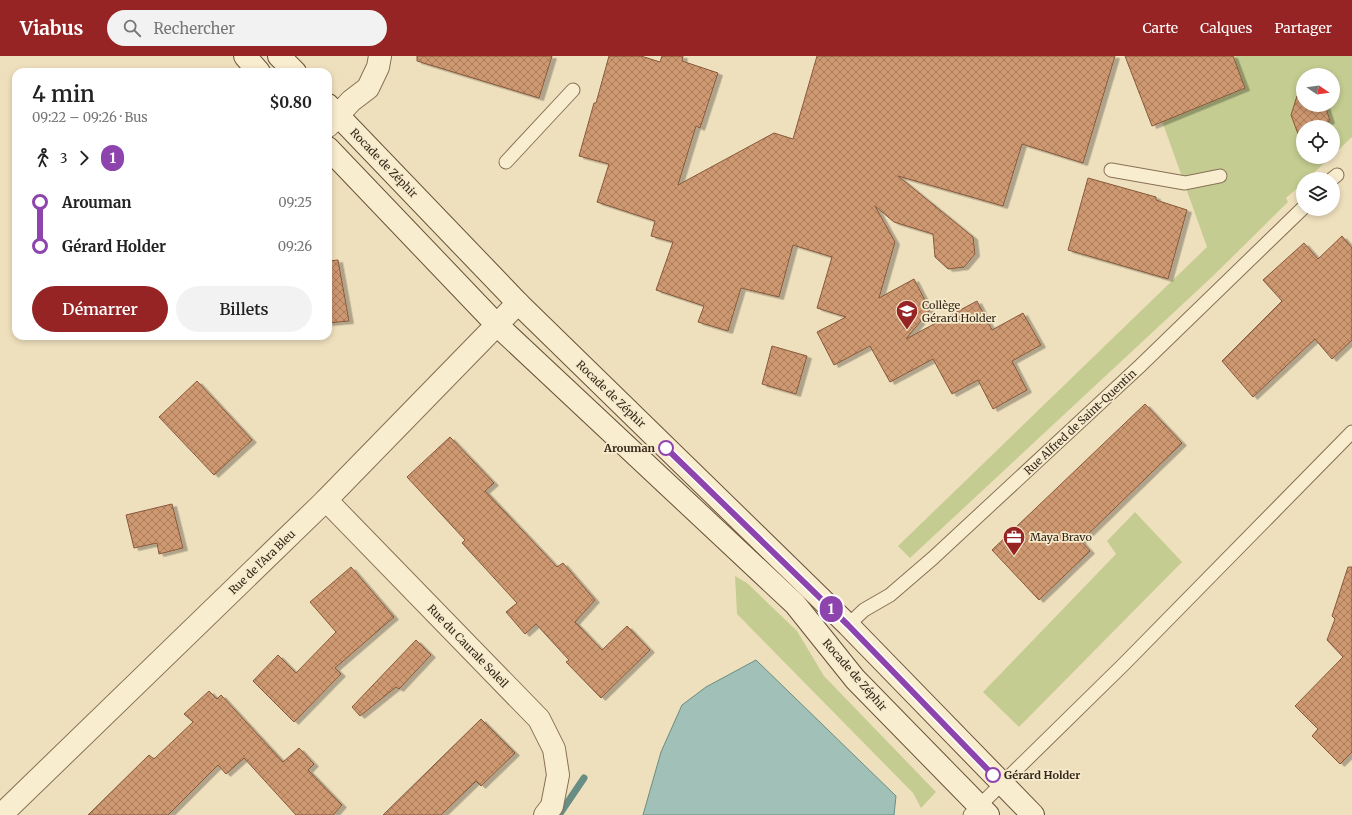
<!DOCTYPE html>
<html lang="fr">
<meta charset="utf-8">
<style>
body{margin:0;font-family:Merriweather,serif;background:#f2f2f2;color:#222;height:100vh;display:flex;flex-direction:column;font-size:15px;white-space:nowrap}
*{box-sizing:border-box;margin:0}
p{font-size:13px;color:#767676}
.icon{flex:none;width:22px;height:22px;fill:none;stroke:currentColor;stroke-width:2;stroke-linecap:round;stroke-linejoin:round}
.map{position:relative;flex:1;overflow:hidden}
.drawer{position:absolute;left:12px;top:12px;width:320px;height:272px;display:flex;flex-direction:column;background:#fff;border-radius:12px;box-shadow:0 2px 6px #0003}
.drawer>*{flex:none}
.badge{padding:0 8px;border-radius:13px;font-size:14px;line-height:26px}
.needle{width:26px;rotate:103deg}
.fabs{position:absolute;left:1296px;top:12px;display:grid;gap:8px}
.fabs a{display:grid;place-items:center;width:44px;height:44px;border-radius:50%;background:#fff;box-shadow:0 2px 6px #0003;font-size:20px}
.map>.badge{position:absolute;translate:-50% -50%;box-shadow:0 0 0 2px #fff}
.legs{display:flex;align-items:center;gap:6px;height:44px;padding:0 20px;font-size:13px}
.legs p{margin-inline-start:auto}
.head{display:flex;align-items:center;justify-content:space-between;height:68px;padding:0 20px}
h1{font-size:22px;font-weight:600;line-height:30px}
.action{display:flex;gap:8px;margin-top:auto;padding:8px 20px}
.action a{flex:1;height:46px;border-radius:24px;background:#972425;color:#fff;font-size:16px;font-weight:600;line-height:46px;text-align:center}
.action a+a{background:#f2f2f2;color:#222}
ul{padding:0 20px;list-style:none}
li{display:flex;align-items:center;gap:14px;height:44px;font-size:15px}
li i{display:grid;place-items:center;width:6px;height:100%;margin:0 5px;background:currentColor}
li i::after{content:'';width:10px;height:10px;margin:-5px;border:3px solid;border-radius:50%;background:#fff}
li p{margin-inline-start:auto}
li:first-child i{background:linear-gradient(#0000 50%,currentColor 0)}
li:last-child i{background:linear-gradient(currentColor 50%,#0000 0)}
header{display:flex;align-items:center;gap:24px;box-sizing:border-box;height:56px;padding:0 20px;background:#972425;color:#fff}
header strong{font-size:19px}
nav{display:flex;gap:22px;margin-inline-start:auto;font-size:14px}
.search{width:280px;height:36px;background:#f2f2f2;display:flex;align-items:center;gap:10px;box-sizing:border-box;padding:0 14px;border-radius:22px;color:#767676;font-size:15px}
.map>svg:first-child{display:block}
</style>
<header>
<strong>Viabus</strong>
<div class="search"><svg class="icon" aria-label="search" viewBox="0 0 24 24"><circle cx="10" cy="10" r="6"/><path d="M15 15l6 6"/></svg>Rechercher</div>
<nav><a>Carte</a><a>Calques</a><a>Partager</a></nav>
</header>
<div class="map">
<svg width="1352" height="759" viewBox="0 0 1352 759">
<defs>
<pattern id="building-cross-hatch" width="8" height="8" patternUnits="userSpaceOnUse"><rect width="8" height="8" fill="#ce9871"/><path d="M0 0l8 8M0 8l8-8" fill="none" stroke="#a87c5c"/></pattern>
<filter id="shadow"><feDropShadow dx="4.5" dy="2.5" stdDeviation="0" flood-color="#0004"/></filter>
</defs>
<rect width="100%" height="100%" fill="#efe0bd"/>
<g fill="#c5cc91" fill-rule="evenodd">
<path d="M1125 0H1352V81L1333 99V71H1303V101H1331L1307 123H1303V127L1286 142 1288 146 1213 220 910 502 898 490 1207 191 1162 65ZM1303 19H1333V49H1303Z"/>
<path d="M1135 456 1182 506 1019 671 983 636 1116 498 1107 485Z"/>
<path d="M735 520 747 527 797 575 824 620 936 736 921 752 913 737 737 558Z"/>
</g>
<path fill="#a1c0b7" stroke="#688d84" d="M756 604 896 740 894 759H643L661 696 682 649 706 631Z"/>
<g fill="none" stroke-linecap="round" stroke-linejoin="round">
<path stroke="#688d84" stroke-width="7" d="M559 759 584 722"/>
</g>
<g fill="url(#building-cross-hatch)" stroke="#86593b" filter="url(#shadow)">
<path d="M417 0H552L539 42 417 5Z"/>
<path d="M609 0H641L660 6 662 0H683L682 5 718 17 700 72 696 70 678 129 774 77 793 83 817 0H1115L1083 107 1022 88 1003 150 898 120 973 181 975 198 964 211 948 213 935 201 933 178 894 166 875 150 895 186 879 242 914 223 930 254 906 283 977 245 992 274 1023 257 1041 289 1012 305 1027 334 993 353 978 324 952 338 933 303 890 326 870 290 834 309 817 276 846 261 817 252 832 201 793 189 779 241 741 232 728 275 698 266 704 250 656 234 673 186 651 180 655 165 597 146 609 108 579 100 594 47H596Z"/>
<path d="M1125 0H1233L1245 32 1152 70Z"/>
<path d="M1303 37V49H1325L1330 65 1316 71H1303V76L1298 78 1291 59 1297 40Z"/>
<path d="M1088 122 1156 141V144L1187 154 1168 223 1068 194Z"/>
<path d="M1342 180 1352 192V284L1332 303 1315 283 1253 341 1222 305 1282 245 1263 224 1304 187 1318 203Z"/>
<path d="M338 204 349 265 328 267V205Z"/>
<path d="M772 290 807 300 796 338 762 328Z"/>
<path d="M197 325 252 384 214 419 159 361Z"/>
<path d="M1145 348 1182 387 1081 485 1090 495 1039 544 992 494Z"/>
<path d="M450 381 494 427 485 435 557 511 563 507 595 544 575 566 602 594 627 570 650 594 601 642 566 606 569 604 536 568 525 578 506 556 517 547 462 487 465 484 407 421Z"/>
<path d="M172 448 183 492 159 498 157 487 134 492 126 459Z"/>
<path d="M351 511 394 561 335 612 341 618 294 666 253 625 278 599 296 617 336 576 310 546Z"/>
<path d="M1348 511H1352V696L1340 708 1312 680 1318 673 1295 650 1343 601 1327 584 1335 563 1332 560Z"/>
<path d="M416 584 431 599 399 633 396 631 360 660 352 651Z"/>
<path d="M209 635 217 643 221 639 283 706 299 692 314 708 308 714 342 749 333 759H296L244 702 226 718 218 709 168 759H88L149 699 154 703 193 666 184 658Z"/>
<path d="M481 663 515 697 481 730 476 725 441 759H383Z"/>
</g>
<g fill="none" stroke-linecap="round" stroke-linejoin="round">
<g stroke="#877056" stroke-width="15">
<g id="lane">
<path d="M506 106 573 34"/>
<path d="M1111 114 1185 127 1220 120"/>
<path d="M1332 123 1337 119"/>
<path d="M848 569 864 554 890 539 933 502 1140 310 1303 152"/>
<path d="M970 759 1124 608 1352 376"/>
</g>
</g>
<g stroke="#877056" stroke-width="24">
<g id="street">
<path d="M328 70 351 45 368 32 378 11 380 0"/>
<path d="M326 444 539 663 554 693 558 719 552 750 545 759"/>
<path d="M1 759 326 444 518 247"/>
</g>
</g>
<g stroke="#685139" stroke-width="24">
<g id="secondary">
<path d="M245 0 259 16"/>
<path d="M279 0 295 16"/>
<path d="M328 49 518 247 848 569 1033 759"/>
<path d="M328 92 497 269 795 548 855 623 988 759"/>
</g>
</g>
<use href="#lane" stroke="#f9edd0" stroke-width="13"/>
<use href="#street" stroke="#f9edd0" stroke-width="22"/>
<use href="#secondary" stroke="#f9edd0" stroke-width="22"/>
</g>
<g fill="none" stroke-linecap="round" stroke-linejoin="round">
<g stroke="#fff" stroke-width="9">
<path id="line-1" d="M666 392 848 569 993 719"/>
</g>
<use href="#line-1" stroke="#8e44ad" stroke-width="6"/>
</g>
<defs>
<g id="school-pin" transform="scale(1.15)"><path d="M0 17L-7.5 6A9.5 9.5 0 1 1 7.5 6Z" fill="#972425" stroke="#f6eacc"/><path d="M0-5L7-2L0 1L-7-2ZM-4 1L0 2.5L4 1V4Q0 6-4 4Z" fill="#fff"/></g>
<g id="office-pin" transform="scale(1.15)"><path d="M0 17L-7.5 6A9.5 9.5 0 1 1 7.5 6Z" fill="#972425" stroke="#f6eacc"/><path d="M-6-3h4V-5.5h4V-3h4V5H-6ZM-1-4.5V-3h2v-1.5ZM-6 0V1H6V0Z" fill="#fff"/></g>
</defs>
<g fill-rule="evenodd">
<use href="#school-pin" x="907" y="255"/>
<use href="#office-pin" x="1014" y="481"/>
</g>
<g fill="#fff" stroke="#8e44ad" stroke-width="2">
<circle cx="666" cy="392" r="7"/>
<circle cx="993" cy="719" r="7"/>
</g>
<g text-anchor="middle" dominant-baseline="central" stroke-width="3.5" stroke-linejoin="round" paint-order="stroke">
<g font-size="11" fill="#35281b" stroke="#f6eacc">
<text transform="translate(384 107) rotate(46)">Rocade de Zéphir</text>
<text transform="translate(611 338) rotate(44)">Rocade de Zéphir</text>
<text transform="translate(1080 366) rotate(-43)">Rue Alfred de Saint-Quentin</text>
<text transform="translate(262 506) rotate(-44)">Rue de l'Ara Bleu</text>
<text transform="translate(468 590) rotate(46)">Rue du Caurale Soleil</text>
<text transform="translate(855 619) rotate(49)">Rocade de Zéphir</text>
</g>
<g font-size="11" fill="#35281b" stroke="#f6eacc" text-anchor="start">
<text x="922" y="249">Collège<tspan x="922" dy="13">Gérard Holder</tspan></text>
<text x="1030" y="481">Maya Bravo</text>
</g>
<g font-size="11" font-weight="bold" fill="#35281b" stroke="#f6eacc" text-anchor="end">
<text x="655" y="392">Arouman</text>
<text x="1004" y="719" text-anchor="start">Gérard Holder</text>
</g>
</g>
</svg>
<div class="fabs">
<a><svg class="needle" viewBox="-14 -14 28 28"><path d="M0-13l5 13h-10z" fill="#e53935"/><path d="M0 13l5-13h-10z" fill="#767676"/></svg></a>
<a><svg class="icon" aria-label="locate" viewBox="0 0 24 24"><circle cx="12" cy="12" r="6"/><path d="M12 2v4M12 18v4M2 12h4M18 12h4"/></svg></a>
<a><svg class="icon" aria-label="layers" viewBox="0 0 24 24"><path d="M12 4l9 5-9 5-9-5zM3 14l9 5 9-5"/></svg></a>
</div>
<b class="badge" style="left:831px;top:553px;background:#8e44ad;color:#fff">1</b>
<section class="drawer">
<div class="head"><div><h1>4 min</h1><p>09:22 – 09:26 · Bus</p></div><b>$0.80</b></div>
<div class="legs"><svg class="icon" aria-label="walk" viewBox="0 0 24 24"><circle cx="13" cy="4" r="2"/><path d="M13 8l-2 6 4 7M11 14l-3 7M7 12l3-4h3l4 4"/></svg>3<svg class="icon" aria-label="forward" viewBox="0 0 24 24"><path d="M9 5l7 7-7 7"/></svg><b class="badge" style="background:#8e44ad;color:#fff">1</b></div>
<ul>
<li><i style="color:#8e44ad"></i><b>Arouman</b><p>09:25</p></li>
<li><i style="color:#8e44ad"></i><b>Gérard Holder</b><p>09:26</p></li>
</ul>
<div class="action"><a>Démarrer</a><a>Billets</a></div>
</section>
</div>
